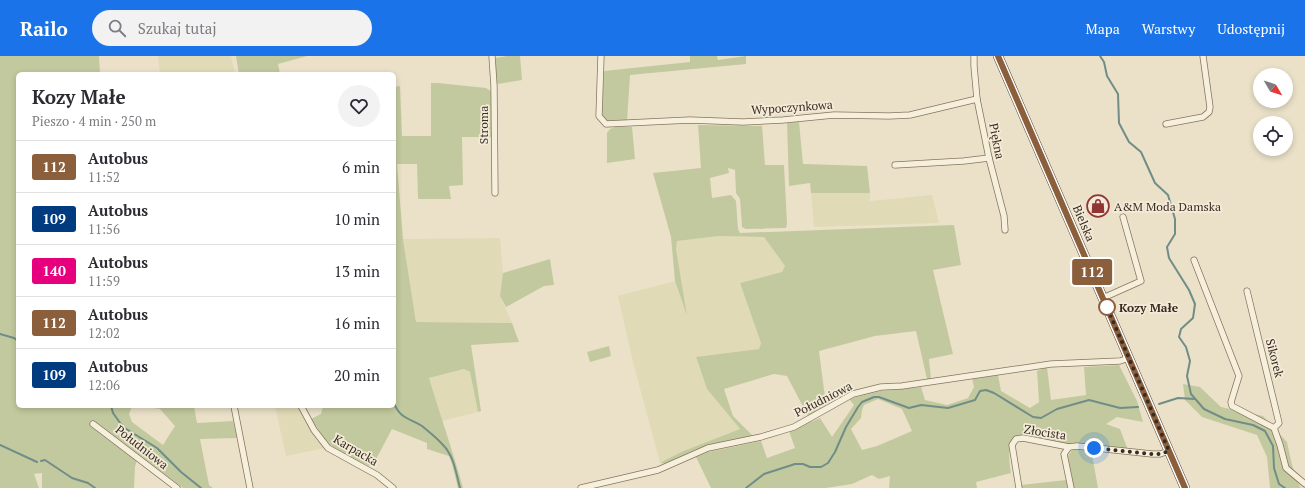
<!DOCTYPE html>
<html lang="pl">
<meta charset="utf-8">
<style>
body{margin:0;font-family:"PT Serif",serif;background:#f2f2f3;color:#2b2b33;height:100vh;display:flex;flex-direction:column;font-size:15px;white-space:nowrap}
*{box-sizing:border-box;margin:0}
p{font-size:13px;color:#7c7c81}
.icon{flex:none;width:22px;height:22px;fill:none;stroke:currentColor;stroke-width:2;stroke-linecap:round;stroke-linejoin:round}
.map{position:relative;flex:1;overflow:hidden}
.panel{position:absolute;left:16px;top:16px;width:380px;height:336px;display:flex;flex-direction:column;background:#fff;border-radius:6px;box-shadow:0 2px 6px #0003}
.panel>*{flex:none}
.badge{padding:0 8px;border-radius:3px;font-size:14px;line-height:26px}
.needle{width:26px;rotate:129deg}
.fabs{position:absolute;left:1253px;top:12px;display:grid;gap:8px}
.fabs a{display:grid;place-items:center;width:40px;height:40px;border-radius:50%;background:#fff;box-shadow:0 2px 6px #0003;font-size:20px}
.you{position:absolute;width:20px;height:20px;margin:-10px;border:3px solid #fff;border-radius:50%;background:#1a73e8;box-shadow:0 0 0 6px #1a73e833}
.map>.badge{position:absolute;translate:-50% -50%;box-shadow:0 0 0 2px #fff}
.round{display:grid;place-items:center;flex:none;width:42px;height:42px;border-radius:21px;background:#f2f2f3}
.overview{display:flex;align-items:center;justify-content:space-between;height:68px;padding:0 16px}
h1{font-size:19px;font-weight:800;line-height:30px}
ul{padding:0;list-style:none}
li{display:flex;align-items:center;gap:12px;height:52px;padding:0 16px;border-top:1px solid #e1e1e2}
li div{flex:1}
li b{display:block;font-size:15px}
li em{font-style:normal}
li .badge{min-width:44px;font-weight:700;text-align:center}
header{display:flex;align-items:center;gap:24px;box-sizing:border-box;height:56px;padding:0 20px;background:#1a73e8;color:#fff}
header strong{font-size:19px}
nav{display:flex;gap:22px;margin-inline-start:auto;font-size:14px}
.search{width:280px;height:36px;background:#f2f2f3;display:flex;align-items:center;gap:10px;box-sizing:border-box;padding:0 14px;border-radius:22px;color:#7c7c81;font-size:15px}
.map>svg:first-child{display:block}
</style>
<header>
<strong>Railo</strong>
<div class="search"><svg class="icon" aria-label="search" viewBox="0 0 24 24"><circle cx="10" cy="10" r="6"/><path d="M15 15l6 6"/></svg>Szukaj tutaj</div>
<nav><a>Mapa</a><a>Warstwy</a><a>Udostępnij</a></nav>
</header>
<div class="map">
<svg width="1305" height="432" viewBox="0 0 1305 432">
<rect width="100%" height="100%" fill="#ebe1c9"/>
<g fill="#e0dab7">
<path d="M158 0H231L235 18H160Z"/>
<path d="M811 137H870V145L932 139 939 167 814 171Z"/>
<path d="M719 180 764 181 785 210 782 216 740 227 761 287 759 293 696 302 707 333 740 373 681 396 660 407 633 306 618 240 675 225 685 256 676 193 677 185Z"/>
<path d="M500 182 503 217 500 240 512 267 416 266 403 183Z"/>
<path d="M465 313 470 317 478 356 442 365 429 322Z"/>
<path d="M275 350H298L315 382 325 392 286 400Z"/>
</g>
<g fill="#c3c99e" fill-rule="evenodd">
<path d="M0 0H99L100 18H18V350H132L129 358 132 366 163 389 175 370 160 353 142 350H194L197 367 233 365 237 382 200 383 209 429 213 432H183L112 379 137 404 135 411 134 432H42V417L34 418 39 432H0Z"/>
<path d="M236 0H307L278 8 280 18H239Z"/>
<path d="M507 0H520L522 24 498 28 495 24 496 2Z"/>
<path d="M690 0H717L718 4 746 0V8L630 19 627 65 609 66 606 65 602 58 604 15 690 6Z"/>
<path d="M431 27H438L486 32 492 36 493 81H462L463 129 449 130 451 143H418L417 108H397L403 183 416 266 512 267 519 286 471 289 481 355 478 356 470 316 464 313 429 322C440 359 453 395 463 432H458L452 408 449 400 427 393V387L392 373 373 409 369 410 336 394 325 383 311 363 321 358 323 350H394V31L400 30 402 80H431Z"/>
<path d="M799 66 803 108 867 110 870 137H811L810 127 789 130 787 67Z"/>
<path d="M698 69 762 70 765 109H784L787 167 786 172 746 173 742 171 740 143 736 137 735 114 728 112 729 117 710 122 712 142 731 139 736 145 738 173 740 177 954 169 961 209 933 214 953 298 929 303 931 323H927L916 275 875 280 819 295 826 349 808 360 787 320 774 318 724 333 733 360 753 380 707 390 667 408 660 407 681 396 740 373 707 333 696 301 759 293 761 287 740 227 782 216 785 210 764 181 719 180 677 185 676 193 687 260 675 225 671 181 653 117 701 112Z"/>
<path d="M615 71H632L635 103 607 107V77L610 73Z"/>
<path d="M550 203 554 229 544 230 506 251 500 240 503 217Z"/>
<path d="M609 290 611 300 590 306 587 296Z"/>
<path d="M1119 309 1137 345 1143 366 1117 361 1106 368 1120 373 1128 394 1067 389 1021 379 1014 381C1007 393 1009 404 1011 417L976 426 977 432H889L890 420 879 423 872 419 852 428 826 432H711L696 401 708 396 761 385 767 402 795 392 789 375 820 362 832 381 854 349 849 343 880 335 921 331 925 344 947 349 968 342 974 331 972 322 998 319 1001 335 1030 352 1039 346 1037 315 1047 311 1051 344 1086 339 1084 311ZM878 343 902 353 912 375 877 390 862 394 851 373 861 362 862 354 864 349Z"/>
<path d="M1183 328 1200 331 1221 351 1263 360 1287 386 1292 409 1300 431 1301 432H1270L1267 401 1257 379 1202 361 1185 344Z"/>
<path d="M1091 393 1098 432H1074L1068 400 1072 394Z"/>
<path d="M1066 424 1068 432H1021V429Z"/>
</g>
<g fill="none" stroke-linecap="round" stroke-linejoin="round">
<g stroke="#708e87" stroke-width="2">
<path d="M1100 0 1104 6 1107 20 1118 38 1119 67 1129 86 1141 96 1155 127 1168 139 1175 163V178L1167 191 1169 202 1189 234 1195 248 1193 262 1181 273 1179 281 1186 291 1190 305 1187 320 1191 338 1204 353 1225 363 1253 369 1265 375 1273 390 1274 412 1279 428 1285 432"/>
<path d="M0 278 14 282 18 285"/>
<path d="M394 347C400 363 410 362 422 370 429 376 437 382 443 389 454 400 456 417 460 432"/>
<path d="M1159 348 1178 342 1195 343"/>
<path d="M111 350 113 357 123 371 157 392 181 416 201 432"/>
<path d="M0 389 37 406"/>
<path d="M41 405 45 404 72 422 88 427 95 432"/>
<path d="M746 432 764 418 795 408H803L810 411H821L828 407 835 396 846 371 858 351 862 346 874 341H879L909 352 921 349 948 352 975 344 980 335 986 334 994 337 1033 361 1041 362 1057 353 1089 344 1120 352 1138 351"/>
</g>
<g stroke="#86745f" stroke-width="7">
<g id="minor">
<path d="M492 0 494 30 495 137"/>
<path d="M601 0 599 60 606 68 690 64 743 66 783 64 834 59 889 60 910 59 977 43"/>
<path d="M974 0V10L977 43 989 102 1004 160 1005 174"/>
<path d="M1166 68 1203 61 1209 56 1210 51 1203 0"/>
<path d="M895 109 964 105 989 102"/>
<path d="M1194 204 1239 320 1231 346 1232 350 1274 372 1280 389 1286 412 1305 428"/>
<path d="M1247 235 1279 367 1274 372"/>
<path d="M1103 242 1141 225 1123 161"/>
<path d="M234 350 250 432"/>
<path d="M301 350 314 374 328 392 377 419 393 432"/>
<path d="M93 368 101 374 177 432"/>
<path d="M1069 391 1064 398 1071 432"/>
<path d="M581 432 658 414 708 392 761 381 794 371 853 338 881 331 902 330 1051 308 1120 305 1129 302"/>
<path d="M1019 432 1012 389 1016 383 1023 382 1069 391 1077 390 1152 398H1160L1169 395"/>
</g>
</g>
<g stroke="#544333" stroke-width="10">
<path id="primary" d="M998 0 1185 432"/>
</g>
<use href="#minor" stroke="#f6efdc" stroke-width="5.5"/>
<use href="#primary" stroke="#ead5a5" stroke-width="8"/>
</g>
<g fill="none" stroke-linecap="round" stroke-linejoin="round">
<g stroke="#fff" stroke-width="9">
<path id="line" d="M998 0 1185 432"/>
</g>
<use href="#line" stroke="#8b5e3c" stroke-width="6"/>
<path stroke="#382c21" stroke-width="4" stroke-dasharray="0 7.2" d="M1094 392 1152 398H1160L1169 395 1106 249 1107 251"/>
</g>
<defs>
<g id="shop-ring" transform="scale(1.15)"><circle r="9.5" fill="#f3ebd8" stroke="#903434" stroke-width="1.5"/><path d="M-5-2.5h2.3a2.7 3.5 0 0 1 5.4 0H5L5.5 6h-11ZM-1.5-2.5h3a1.5 2.3 0 0 0-3 0Z" fill="#903434"/></g>
</defs>
<g fill-rule="evenodd">
<use href="#shop-ring" x="1098" y="150"/>
</g>
<circle fill="#fff" stroke="#8b5e3c" stroke-width="2" cx="1107" cy="251" r="8"/>
<g text-anchor="middle" dominant-baseline="central" stroke-width="3.5" stroke-linejoin="round" paint-order="stroke">
<g font-size="12" fill="#382c21" stroke="#f3ebd8">
<text transform="translate(792 51) rotate(-4)">Wypoczynkowa</text>
<text transform="translate(483 69) rotate(-90)">Stroma</text>
<text transform="translate(997 85) rotate(79)">Piękna</text>
<text transform="translate(1084 167) rotate(67)">Bielska</text>
<text transform="translate(1275 302) rotate(76)">Sikorek</text>
<text transform="translate(823 343) rotate(-27)">Południowa</text>
<text transform="translate(1045 376) rotate(9)">Złocista</text>
<text transform="translate(142 391) rotate(38)">Południowa</text>
<text transform="translate(356 394) rotate(30)">Karpacka</text>
</g>
<g font-size="12" fill="#382c21" stroke="#f3ebd8" text-anchor="start">
<text x="1114" y="150">A&amp;M Moda Damska</text>
</g>
<g font-size="12" font-weight="bold" fill="#382c21" stroke="#f3ebd8" text-anchor="start">
<text x="1119" y="251">Kozy Małe</text>
</g>
</g>
</svg>
<div class="fabs">
<a><svg class="needle" viewBox="-14 -14 28 28"><path d="M0-13l5 13h-10z" fill="#e53935"/><path d="M0 13l5-13h-10z" fill="#7c7c81"/></svg></a>
<a><svg class="icon" aria-label="locate" viewBox="0 0 24 24"><circle cx="12" cy="12" r="6"/><path d="M12 2v4M12 18v4M2 12h4M18 12h4"/></svg></a>
</div>
<div class="you" style="left:1094px;top:392px"></div>
<b class="badge" style="left:1092px;top:216px;background:#8b5e3c;color:#fff">112</b>
<section class="panel">
<div class="overview"><div><h1>Kozy Małe</h1><p>Pieszo · 4 min · 250 m</p></div><a class="round"><svg class="icon" aria-label="heart" viewBox="0 0 24 24"><path d="M12 20l-8-8c-3-5 5-10 8-4 3-6 11-1 8 4z"/></svg></a></div>
<ul>
<li><span class="badge" style="background:#8b5e3c;color:#fff">112</span><div><b>Autobus</b><p>11:52</p></div><em>6 min</em></li>
<li><span class="badge" style="background:#003b80;color:#fff">109</span><div><b>Autobus</b><p>11:56</p></div><em>10 min</em></li>
<li><span class="badge" style="background:#e6007e;color:#fff">140</span><div><b>Autobus</b><p>11:59</p></div><em>13 min</em></li>
<li><span class="badge" style="background:#8b5e3c;color:#fff">112</span><div><b>Autobus</b><p>12:02</p></div><em>16 min</em></li>
<li><span class="badge" style="background:#003b80;color:#fff">109</span><div><b>Autobus</b><p>12:06</p></div><em>20 min</em></li>
</ul>
</section>
</div>
